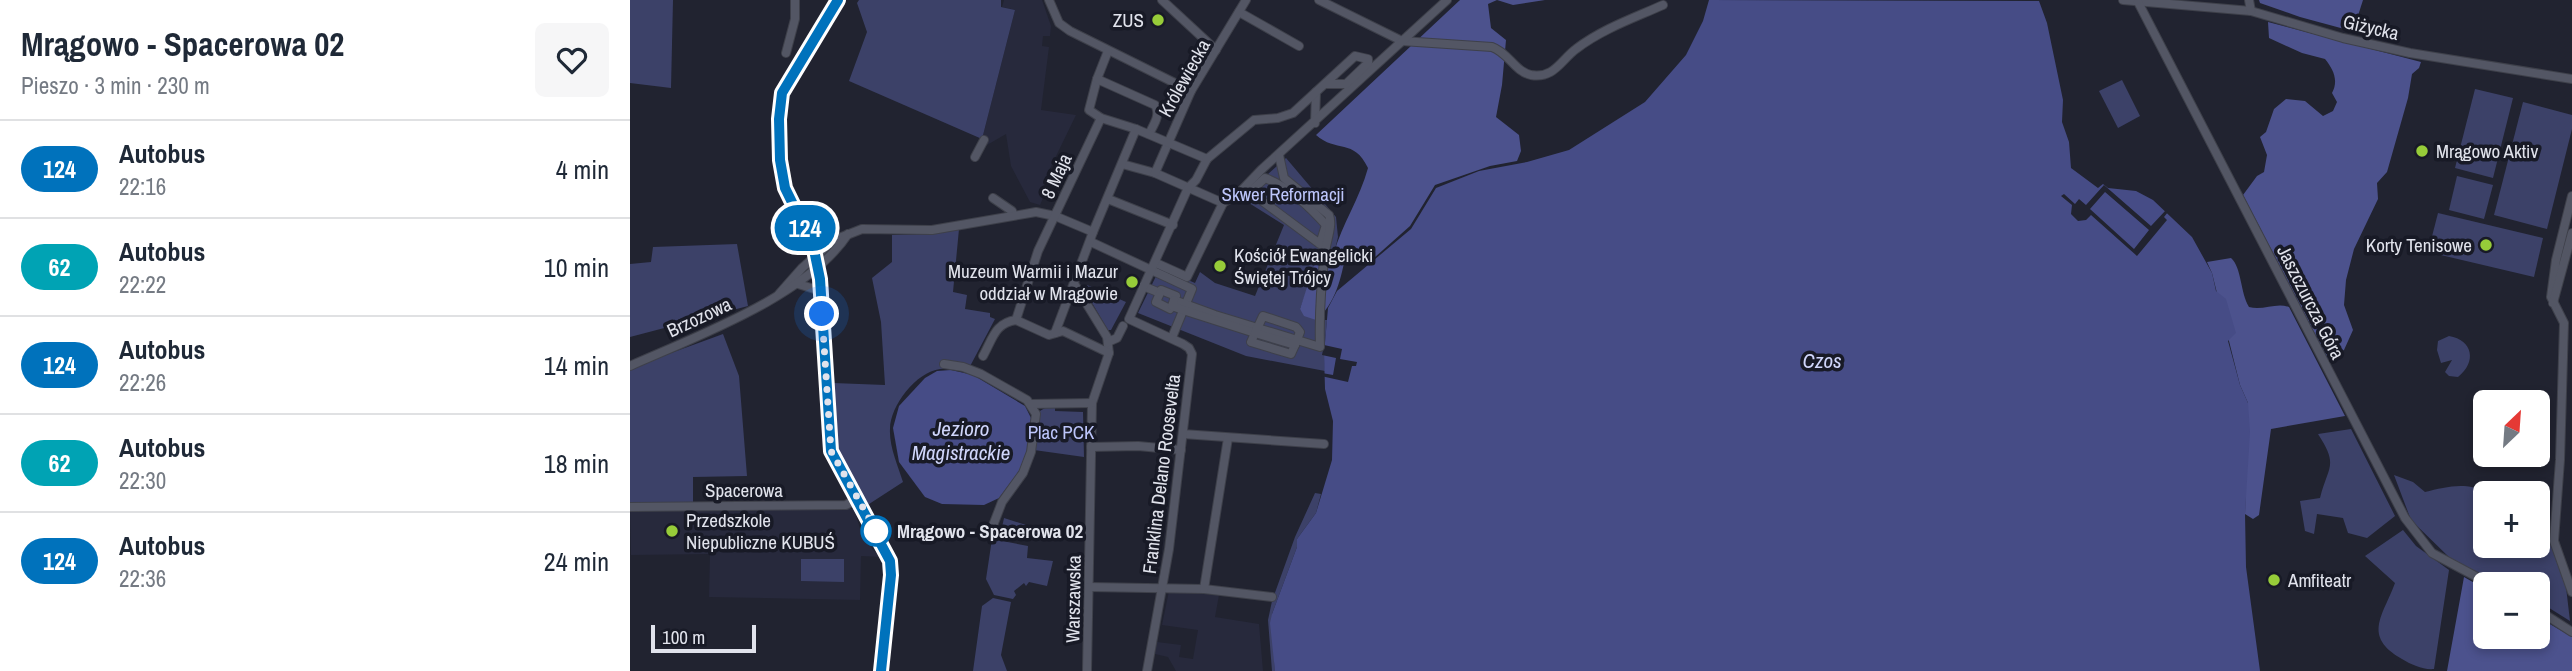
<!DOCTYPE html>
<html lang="pl">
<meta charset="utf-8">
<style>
body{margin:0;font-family:"Archivo Narrow",sans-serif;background:#f6f6f7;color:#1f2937;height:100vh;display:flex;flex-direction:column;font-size:26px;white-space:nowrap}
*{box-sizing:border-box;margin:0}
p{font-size:23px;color:#747a83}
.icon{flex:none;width:38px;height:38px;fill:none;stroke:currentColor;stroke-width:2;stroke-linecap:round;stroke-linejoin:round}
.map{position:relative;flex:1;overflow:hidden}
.drawer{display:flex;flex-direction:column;background:#fff;width:630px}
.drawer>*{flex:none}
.badge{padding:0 14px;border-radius:23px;font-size:24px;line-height:46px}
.needle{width:46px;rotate:25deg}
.buttons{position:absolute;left:1843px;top:390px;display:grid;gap:14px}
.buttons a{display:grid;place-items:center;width:77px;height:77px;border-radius:10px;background:#fff;box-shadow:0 4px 10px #0003;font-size:35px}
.scale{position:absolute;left:21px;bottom:18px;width:105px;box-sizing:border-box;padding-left:7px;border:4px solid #e1e3ec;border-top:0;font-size:19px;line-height:24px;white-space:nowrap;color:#e1e3ec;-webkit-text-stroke:5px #181a26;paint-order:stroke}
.you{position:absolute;width:35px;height:35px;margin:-18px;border:5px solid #fff;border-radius:50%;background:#1a73e8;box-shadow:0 0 0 10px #1a73e833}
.map>.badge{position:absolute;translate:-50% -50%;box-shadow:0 0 0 4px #fff}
.round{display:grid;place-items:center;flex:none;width:74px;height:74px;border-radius:10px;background:#f6f6f7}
.summary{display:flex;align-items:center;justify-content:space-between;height:119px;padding:0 21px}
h1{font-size:33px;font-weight:700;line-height:52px}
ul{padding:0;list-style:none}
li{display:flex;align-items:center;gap:21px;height:98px;padding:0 21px;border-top:2px solid #e0e1e3}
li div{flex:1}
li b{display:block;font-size:26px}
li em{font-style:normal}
li .badge{min-width:77px;font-weight:700;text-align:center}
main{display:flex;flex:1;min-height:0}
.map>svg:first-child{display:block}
</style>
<main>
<section class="drawer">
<div class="summary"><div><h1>Mrągowo - Spacerowa 02</h1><p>Pieszo · 3 min · 230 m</p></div><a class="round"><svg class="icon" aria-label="heart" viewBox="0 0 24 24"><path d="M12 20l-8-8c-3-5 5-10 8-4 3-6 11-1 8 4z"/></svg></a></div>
<ul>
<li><span class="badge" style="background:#0072bc;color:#fff">124</span><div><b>Autobus</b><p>22:16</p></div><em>4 min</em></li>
<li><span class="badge" style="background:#00a3b4;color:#fff">62</span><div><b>Autobus</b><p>22:22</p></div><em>10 min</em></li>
<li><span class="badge" style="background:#0072bc;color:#fff">124</span><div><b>Autobus</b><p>22:26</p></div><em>14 min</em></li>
<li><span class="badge" style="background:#00a3b4;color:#fff">62</span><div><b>Autobus</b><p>22:30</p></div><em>18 min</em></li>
<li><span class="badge" style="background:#0072bc;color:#fff">124</span><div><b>Autobus</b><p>22:36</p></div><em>24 min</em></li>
</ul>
</section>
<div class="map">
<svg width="1942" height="671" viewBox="0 0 1942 671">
<rect width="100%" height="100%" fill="#212330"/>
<g fill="#27293c">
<path d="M374 0H412L421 26 420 36H413L412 46 419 47 411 110 446 115 413 183 417 189 410 205 400 202 381 166 376 134 357 145 352 139 385 10 372 7Z"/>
<path d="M0 509H224L231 532 243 550 251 557 231 556 230 600 79 597 80 554 1 555Z"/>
<path d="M539 591 589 595 585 617 629 624 633 671H546L538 657 525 654 527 642 551 645 549 657 563 659 568 630 532 625Z"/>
</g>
<g fill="#3c4168">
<path d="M0 0H43L41 88 0 83Z"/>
<path d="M229 0H371V7L385 10 352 139 219 81 237 32 227 3Z"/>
<path d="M1492 80 1510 116 1488 128 1469 91Z"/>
<path d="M1845 89 1883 98 1863 178 1825 168Z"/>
<path d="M1893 102 1942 115V129L1917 229 1864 215Z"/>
<path d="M656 158 706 217 708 237 704 254 678 287 670 309 686 320H697L694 354 695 371 616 356 508 313 530 268 565 283 570 272 585 283 625 296 654 225 611 198Z"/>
<path d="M1827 176 1863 185 1854 219 1819 210Z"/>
<path d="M1808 213 1913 238 1904 277 1798 252Z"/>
<path d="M329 229 323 292 337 295 335 309 360 313V317L365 319 337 372C328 369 319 368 310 369 286 372 260 406 260 429 259 446 268 466 273 482L236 506 233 498 203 450V383L255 385 251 322 242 278 262 262V235L296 234Z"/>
<path d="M107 244 118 306 0 337V264L21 262 23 247Z"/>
<path d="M457 285 496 302 481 330H478L455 291 454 286Z"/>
<path d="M93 334 109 376 117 476 63 477V502H0V368Z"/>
<path d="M1819 336C1843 340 1847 362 1828 377L1819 376 1815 372 1822 360 1811 363 1807 350 1808 341Z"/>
<path d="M418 406 425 407V411L453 412 454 457 404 450 410 411Z"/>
<path d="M1721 429 1765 516 1737 538 1718 533 1713 518 1687 514 1684 534 1675 531 1670 501 1690 498C1698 466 1709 466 1688 434Z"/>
<path d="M1764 475 1783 482 1795 492C1816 487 1837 481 1856 493L1855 546H1908V528L1925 530 1934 570 1940 621 1908 601V584H1873L1823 561 1781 520Z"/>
<path d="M685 493 691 494 686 513 667 539V547L642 614 645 671H642L638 620 642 601 665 537Z"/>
<path d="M374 518 421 533V536L376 537 371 532Z"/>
<path d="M1773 530 1786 546 1819 570 1804 669C1793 670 1782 665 1772 659 1732 636 1753 616 1765 583L1735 556Z"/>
<path d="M362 539 398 546 397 558 423 561 417 586 399 582 396 586 394 583 384 591 386 595 383 599 364 595 356 579Z"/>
<path d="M171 559H214V582L171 581Z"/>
<path d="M363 598 381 602 371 655 377 671H343L352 606Z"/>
</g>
<g fill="#4c528d">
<path d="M830 0H915L883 5 867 0 858 4 861 28 876 40 872 85 866 117 889 135 891 151 887 161 860 166 805 185 780 226 744 258 723 246 716 252C712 275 706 304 686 320L674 316 670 309 688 253H704C712 224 730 198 738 168 724 138 706 153 686 135Z"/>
<path d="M1629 0H1733L1725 25 1718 30 1670 17 1630 3Z"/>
<path d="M1638 22 1791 62 1789 68 1782 74 1778 98 1757 172 1747 183 1748 199 1724 249 1716 280 1714 305 1723 330 1714 350 1698 359 1613 195 1627 176 1634 172 1637 155 1630 137 1636 132 1644 109 1656 99 1675 101 1693 116 1703 111 1707 102 1702 93C1709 80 1703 69 1695 59L1672 53 1639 38Z"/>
<path d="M1601 258C1612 268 1610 292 1619 307 1633 311 1646 302 1659 307L1715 416 1641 429 1629 515 1623 519 1615 514 1618 403 1610 385 1582 273 1577 262Z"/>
<path d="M1834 577 1855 589V637H1908V617L1942 637V671H1817Z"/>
</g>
<g fill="#464c86">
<path d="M1079 0 1409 1 1417 23 1433 100 1432 122 1439 142 1441 168 1468 188 1473 184 1478 188 1506 191 1523 200 1562 237 1582 273 1586 291 1596 299 1606 333 1598 341 1610 385 1618 403 1620 432 1615 514 1616 567 1630 671H645L640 623 642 614 667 547V539L686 513 702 460 703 421 695 389 694 354 698 308 707 291 781 229 806 188 849 171 897 162 939 150 1015 102 1056 55 1073 21Z"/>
<path d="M321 370 343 375 395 406 402 420 399 445 392 467 369 498 354 505 312 504 295 497 269 462 263 428 269 406 295 378 307 371Z"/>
</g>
<g fill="#212330" fill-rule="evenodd">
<path d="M1474 185 1521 226 1536 210 1538 212 1534 217 1537 220 1507 256 1461 215 1456 220 1448 221 1441 214 1442 205 1431 196 1434 194 1445 204 1449 199 1456 205ZM1475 192 1519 230 1504 249 1460 209Z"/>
<path d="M694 345 712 349 710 359 727 362 726 366H722L718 382 691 376 692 373 703 375 706 358 692 355Z"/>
</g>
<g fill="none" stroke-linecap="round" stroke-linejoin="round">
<g stroke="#3e404a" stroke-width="10">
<g id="minor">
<path d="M208 0 152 93 149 119 150 160 155 188 183 245 190 279 201 451 255 547 260 561 261 575 251 671"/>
<path d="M419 0 429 23 440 31 561 91"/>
<path d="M532 0 586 50"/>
<path d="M689 0 772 41 862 47C879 53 884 71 901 75 924 79 931 60 946 49 972 29 1004 18 1033 5"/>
<path d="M1493 0 1621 11 1713 38 1780 53 1942 79"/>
<path d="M1619 0 1621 11"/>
<path d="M1508 2 1775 518 1802 553 1860 584"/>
<path d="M609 12 669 46"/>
<path d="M478 51 467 79 459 110 471 118 506 129"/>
<path d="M156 53 165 19V0"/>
<path d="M467 79 525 105C531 115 524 124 519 134"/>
<path d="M685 123 686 92"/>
<path d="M345 157 354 140"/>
<path d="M492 164 525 173 593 203"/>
<path d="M525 173 561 91 616 0"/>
<path d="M1942 196 1926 260 1921 297 1934 323 1930 460 1924 541 1942 592"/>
<path d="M363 198 382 211"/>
<path d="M478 199 543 225"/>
<path d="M593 203 610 192 631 170 817 0"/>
<path d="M178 234 204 240"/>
<path d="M461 242 562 289 543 335"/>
<path d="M690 244 696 225C680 207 657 186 635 178L620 192 690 244 695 248"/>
<path d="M526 263 557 277 593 203"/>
<path d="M168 284 191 291"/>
<path d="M445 285 477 337 479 353 462 403 457 671"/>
<path d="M513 286 530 293 531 290 546 296 544 300 585 315 690 347C689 315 691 284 695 253 696 241 703 226 699 215L654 178 649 155"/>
<path d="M530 293 526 302 540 309 542 306"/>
<path d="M149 294 172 268 204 240 232 229 302 230 406 212 425 216 463 232"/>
<path d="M544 300 542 306 553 310 625 333 621 342 661 354 665 345"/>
<path d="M1923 303 1942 233"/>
<path d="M633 316 666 327 670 332 665 345 625 333Z"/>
<path d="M386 320 408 251 471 118"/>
<path d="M386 320 419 335 433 331 479 353"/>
<path d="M425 333 463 232 506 129 577 159"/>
<path d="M478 342 487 338 493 326"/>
<path d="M353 356C363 338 365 323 386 320"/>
<path d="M314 364 333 367 351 374 397 400 406 414 401 452 393 473 372 502 359 536"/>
<path d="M0 366C67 336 177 296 218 234"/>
<path d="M401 404 462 403"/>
<path d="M553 434 694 444"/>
<path d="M461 447 508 446 551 450"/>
<path d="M0 507 216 505 227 499"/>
<path d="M459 587 574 589 642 597"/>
<path d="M574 589 598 438"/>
<path d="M1908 610 1942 632"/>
<path d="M517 671 539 549 562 354 559 348 553 344 499 319 558 188 566 180 577 159 624 120 648 118 663 113 725 56 738 59V63L716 84H695"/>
</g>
</g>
<use href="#minor" stroke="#535664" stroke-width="8"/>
</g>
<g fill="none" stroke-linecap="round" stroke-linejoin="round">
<g stroke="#fff" stroke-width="16">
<path id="line" d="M208 0 152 93 149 119 150 160 155 188 183 245 190 279 201 451 260 561 261 575 251 671"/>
</g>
<use href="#line" stroke="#0072bc" stroke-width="10"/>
<path stroke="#e1e3ec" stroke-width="7" stroke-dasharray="0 12.6" d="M192 314 201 451 249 536 246 531"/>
</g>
<g fill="#97cc39" stroke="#181a26" stroke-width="2.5">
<circle cx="528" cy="20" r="7"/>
<circle cx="1792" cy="151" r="7"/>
<circle cx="1856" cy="245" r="7"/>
<circle cx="590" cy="266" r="7"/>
<circle cx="502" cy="282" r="7"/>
<circle cx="42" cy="531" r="7"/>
<circle cx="1644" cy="580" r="7"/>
</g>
<circle fill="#fff" stroke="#0072bc" stroke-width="3.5" cx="246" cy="531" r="14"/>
<g text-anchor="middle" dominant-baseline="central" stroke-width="7" stroke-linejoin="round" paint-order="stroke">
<g font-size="19" fill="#e1e3ec" stroke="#181a26" text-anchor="start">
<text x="514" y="20" text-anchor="end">ZUS</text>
<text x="1806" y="151">Mrągowo Aktiv</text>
<text x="1842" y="245" text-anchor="end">Korty Tenisowe</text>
<text x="604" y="255">Kościół Ewangelicki<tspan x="604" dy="22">Świętej Trójcy</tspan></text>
<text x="488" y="271" text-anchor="end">Muzeum Warmii i Mazur<tspan x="488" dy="22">oddział w Mrągowie</tspan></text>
<text x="56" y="520">Przedszkole<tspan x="56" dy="22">Niepubliczne KUBUŚ</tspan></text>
<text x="1658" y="580">Amfiteatr</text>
</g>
<g font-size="19" fill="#e1e3ec" stroke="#181a26">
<text transform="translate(1741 27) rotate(13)">Giżycka</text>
<text transform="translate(554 78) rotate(-61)">Królewiecka</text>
<text transform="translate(426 176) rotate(-65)">8 Maja</text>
<text transform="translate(1681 302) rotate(63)">Jaszczurcza Góra</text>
<text transform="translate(69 317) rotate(-25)">Brzozowa</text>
<text transform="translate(531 474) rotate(-83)">Franklina Delano Roosevelta</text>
<text x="114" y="490">Spacerowa</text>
<text transform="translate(443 599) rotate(-89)">Warszawska</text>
</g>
<g font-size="19" fill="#bdc6fb" stroke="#181a26">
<text x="653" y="194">Skwer Reformacji</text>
<text x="431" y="432">Plac PCK</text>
</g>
<g font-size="19" font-weight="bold" fill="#e1e3ec" stroke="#181a26" text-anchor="start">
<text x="267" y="531">Mrągowo - Spacerowa 02</text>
</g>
<g font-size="21" font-style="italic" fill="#d0d6fb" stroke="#181a26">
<text x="1192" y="360">Czos</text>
<text x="331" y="428">Jezioro<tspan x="331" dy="24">Magistrackie</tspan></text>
</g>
</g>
</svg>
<div class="buttons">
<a><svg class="needle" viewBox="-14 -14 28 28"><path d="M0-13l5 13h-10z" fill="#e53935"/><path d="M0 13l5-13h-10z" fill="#747a83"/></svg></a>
<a>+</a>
<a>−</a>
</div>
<div class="scale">100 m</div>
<div class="you" style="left:192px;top:314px"></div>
<b class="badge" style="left:175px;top:228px;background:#0072bc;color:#fff">124</b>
</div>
</main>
